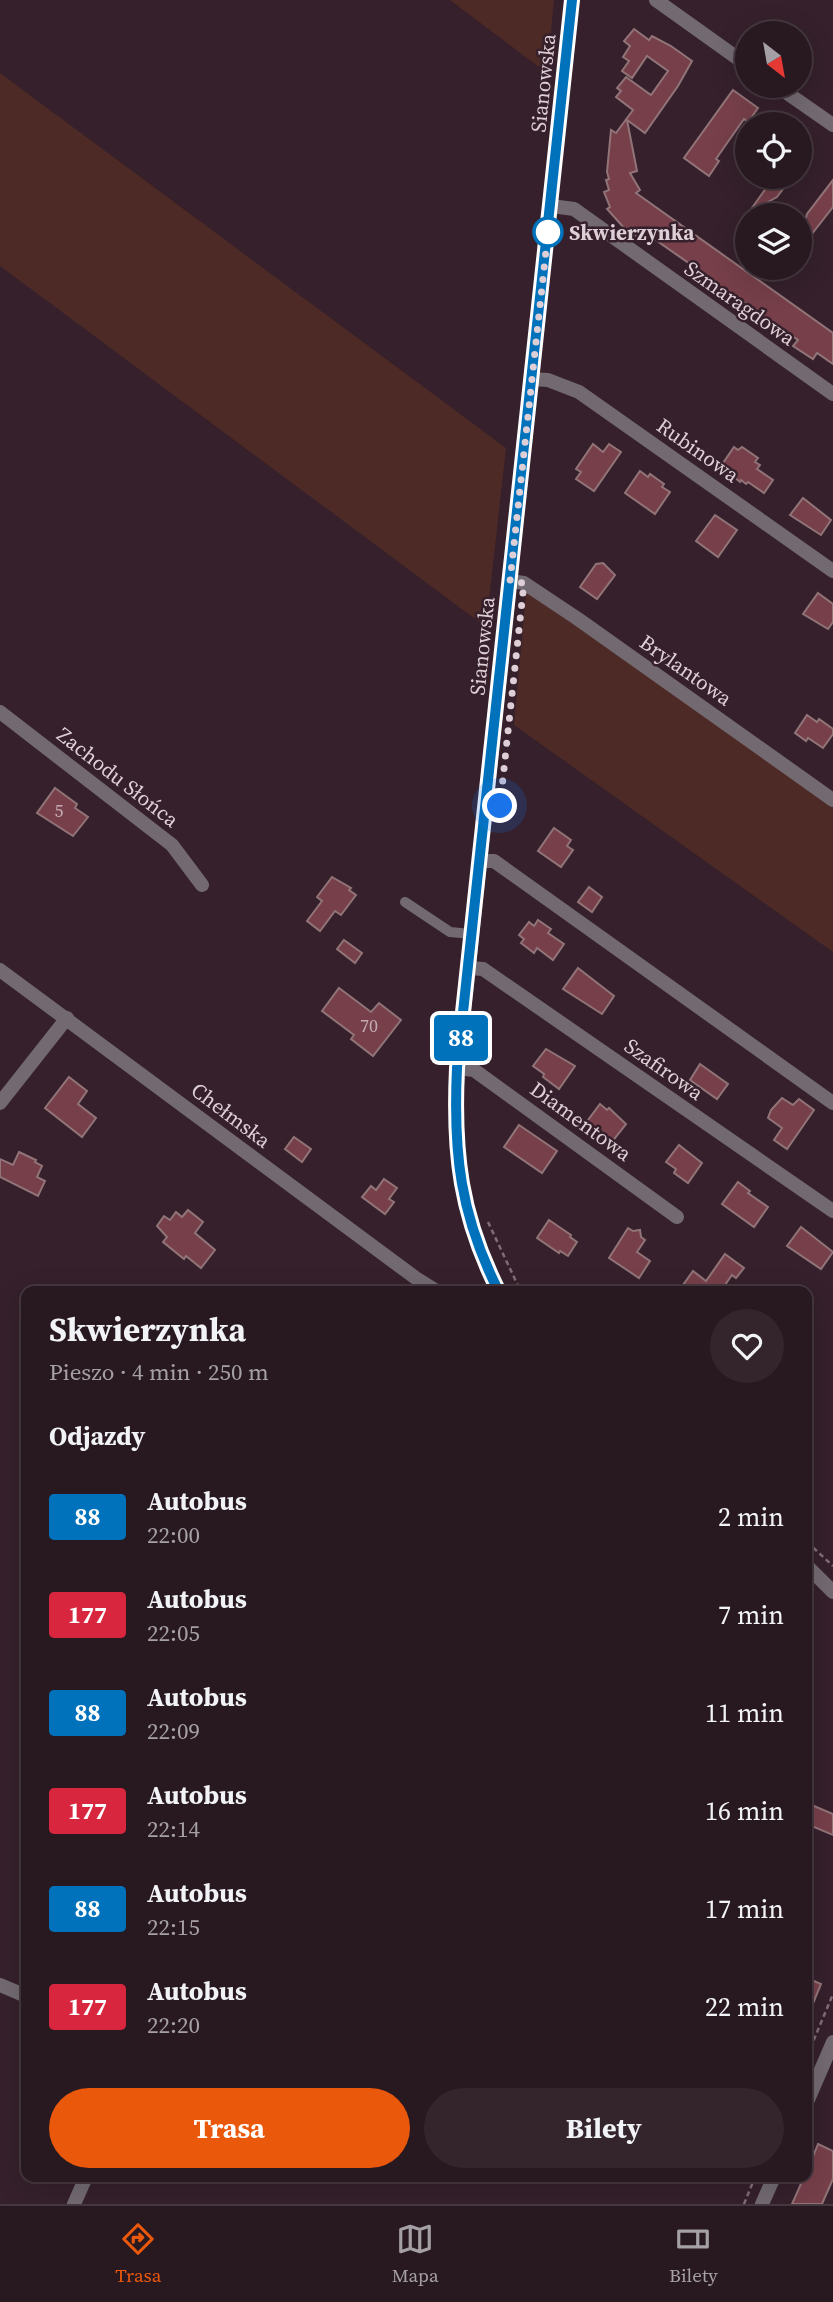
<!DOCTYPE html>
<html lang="pl">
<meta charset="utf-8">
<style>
body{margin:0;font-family:"Source Serif 4",serif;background:#34252d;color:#f1f3f6;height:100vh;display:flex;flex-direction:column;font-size:26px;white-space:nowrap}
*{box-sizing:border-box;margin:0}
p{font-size:23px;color:#a5a0a5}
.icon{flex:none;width:38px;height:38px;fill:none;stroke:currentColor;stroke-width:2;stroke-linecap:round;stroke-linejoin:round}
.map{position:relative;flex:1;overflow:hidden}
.sheet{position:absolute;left:21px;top:1286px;width:791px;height:896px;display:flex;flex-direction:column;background:#281820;border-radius:14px;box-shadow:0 7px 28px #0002,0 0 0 2px #44373e}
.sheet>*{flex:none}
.badge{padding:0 14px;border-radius:5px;font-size:24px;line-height:46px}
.needle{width:46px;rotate:149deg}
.controls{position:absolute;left:735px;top:21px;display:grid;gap:14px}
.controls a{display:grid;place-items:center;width:77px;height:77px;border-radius:50%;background:#281820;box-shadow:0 7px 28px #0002,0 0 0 2px #44373e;font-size:35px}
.you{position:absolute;width:35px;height:35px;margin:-18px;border:5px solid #fff;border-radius:50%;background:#1a73e8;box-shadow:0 0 0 10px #1a73e833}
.map>.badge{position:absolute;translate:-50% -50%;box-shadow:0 0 0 4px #fff}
h2{padding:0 28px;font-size:26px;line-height:63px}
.round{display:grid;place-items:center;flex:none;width:74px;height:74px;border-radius:37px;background:#34252d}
.head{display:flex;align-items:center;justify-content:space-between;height:119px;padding:0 28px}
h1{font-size:33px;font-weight:700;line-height:52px}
.primary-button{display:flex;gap:14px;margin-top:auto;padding:14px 28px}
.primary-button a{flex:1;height:80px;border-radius:42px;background:#ea580c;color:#fff;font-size:28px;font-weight:700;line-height:80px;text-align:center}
.primary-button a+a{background:#34252d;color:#f1f3f6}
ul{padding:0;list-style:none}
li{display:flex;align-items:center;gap:21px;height:98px;padding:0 28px}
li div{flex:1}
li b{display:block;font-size:26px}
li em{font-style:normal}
li .badge{min-width:77px;font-weight:700;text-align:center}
.menu{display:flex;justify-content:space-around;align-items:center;height:98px;border-top:2px solid #44373e;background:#281820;font-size:19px;color:#a5a0a5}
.menu a{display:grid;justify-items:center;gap:4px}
.menu .on{color:#ea580c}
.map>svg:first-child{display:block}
</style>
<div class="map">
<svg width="833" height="2204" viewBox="0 0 833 2204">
<rect width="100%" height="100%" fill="#35202b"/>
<g fill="#4d2a25">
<path d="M450 0H554L547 73Z"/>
<path d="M0 73 506 448 486 627 0 266Z"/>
<path d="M533 592 833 804V952L514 725 526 594Z"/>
</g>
<g fill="#763f4a" stroke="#917478" stroke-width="2">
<path d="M634 29 649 40 652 36 671 46 692 61 678 86 645 133 627 120 637 171 630 173 640 190 636 193 833 333V364L817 353 813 359 793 346 798 340 732 294 728 300 709 286 713 280 647 234 643 240 625 229 607 209 610 207 604 192 609 190 606 180 609 179 607 172 611 130 616 133 633 110 616 97 621 91 617 88 626 77 651 95 668 71 647 56 632 78 622 71 629 61 623 57 630 46 624 41Z"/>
<path d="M733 90 758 108 748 122 744 119 725 146 716 159 719 161 709 176 684 158Z"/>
<path d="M774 177H792L777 197 768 202 772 206 765 215 756 210 747 215Z"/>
<path d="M833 180V207L800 249V237L807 214Z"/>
<path d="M593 444 603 452 609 444 621 452 594 491 576 479 581 472 576 469Z"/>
<path d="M734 447 738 450 742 447 758 458 755 462 760 465 757 469 773 480 764 493 748 482 746 484 741 480 740 482 721 466Z"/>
<path d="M640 471 648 477 650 474 664 484 662 487 670 492 655 514 625 493Z"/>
<path d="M803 498 831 520 821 535 790 515Z"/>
<path d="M715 515 737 530 718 557 696 541Z"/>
<path d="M603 563 615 575 597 599 580 587 596 564Z"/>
<path d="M818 593 833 604V622L828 629 803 614Z"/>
<path d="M807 715 817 722 819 719 833 729V734L823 748 808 738 806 741 795 733Z"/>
<path d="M55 788 77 804 75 808 88 817 73 836 37 813Z"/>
<path d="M554 828 571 840 567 846 573 850 561 867 538 851Z"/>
<path d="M332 877 351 888 349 890 356 895 341 915 335 911 320 931 307 921 322 901 317 897Z"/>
<path d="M589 887 602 897 592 912 578 902Z"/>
<path d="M538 920 551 929 548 933 564 944 553 960 537 948 534 953 521 943 524 939 519 935 529 922 534 926Z"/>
<path d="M344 940 362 953 355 963 337 949Z"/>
<path d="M578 968 614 996 602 1014 563 989Z"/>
<path d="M339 988 371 1012 379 1003 401 1020 373 1056 351 1039 354 1035 322 1011Z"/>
<path d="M546 1049 575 1066 559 1089 543 1077 544 1074 533 1066Z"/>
<path d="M700 1064 728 1084 717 1099 690 1080Z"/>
<path d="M69 1077 87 1091 78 1104 96 1118 82 1137 45 1108Z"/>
<path d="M782 1098 793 1105 799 1099 814 1110 787 1149 774 1140 782 1128 768 1118 771 1110Z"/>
<path d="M600 1104 607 1110 609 1108 626 1124 611 1143 585 1124Z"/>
<path d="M519 1125 557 1151 542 1173 504 1147Z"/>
<path d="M294 1137 311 1149 302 1162 285 1149Z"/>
<path d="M679 1145 702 1163 688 1183 674 1173 676 1169 666 1162Z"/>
<path d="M19 1152 36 1160 35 1162 42 1166 37 1177 45 1181 38 1196 0 1177V1159L13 1165Z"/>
<path d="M384 1179 397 1188 389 1199 394 1202 385 1214 362 1197 371 1186 376 1190Z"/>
<path d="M738 1182 750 1191 748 1193 768 1207 754 1227 722 1204Z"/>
<path d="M188 1210 203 1222 195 1233 215 1250 201 1268 186 1256 184 1259 163 1242 167 1237 157 1226 164 1216 170 1220 176 1212 182 1217Z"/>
<path d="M549 1220 571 1235 570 1237 577 1242 568 1256 560 1251 559 1253 537 1238Z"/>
<path d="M801 1227 833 1252 821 1269 787 1246Z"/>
<path d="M628 1228 633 1231 640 1230 641 1237 645 1240 637 1252 650 1261 639 1278 609 1258Z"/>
<path d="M725 1254 744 1268 736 1278 732 1275 720 1292H678L693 1271 706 1281Z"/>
<path d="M807 1803 833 1814V1835L807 1824Z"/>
<path d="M807 1978 821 1984 807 2018Z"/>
<path d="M818 2144 833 2151V2179L822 2204H792L804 2177H807V2171Z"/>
</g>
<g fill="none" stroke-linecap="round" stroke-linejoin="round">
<g stroke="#806d77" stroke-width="2.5" stroke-dasharray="5 3.5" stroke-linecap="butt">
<path d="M488 1222 521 1292"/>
<path d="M807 1542 833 1566"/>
<path d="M807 2056 833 1994"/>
<path d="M744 2204 755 2177"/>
</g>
<path stroke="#726971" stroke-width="10" d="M405 902 450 932 471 934"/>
<g stroke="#726971" stroke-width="14">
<path d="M656 0 747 65"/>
<path d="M777 86 833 125"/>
<path d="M551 206 574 209 833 394"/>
<path d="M532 379 548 380 579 392 833 571"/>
<path d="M510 581 524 583 578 619 833 800"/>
<path d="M0 712 172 845 202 885"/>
<path d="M479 861H494L833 1103"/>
<path d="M467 968 483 969 833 1211"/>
<path d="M0 970 417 1279 438 1292"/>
<path d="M458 1068 474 1070 677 1217"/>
<path d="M0 1103 67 1018"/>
<path d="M499 1292C460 1215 453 1153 458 1068L572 0"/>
<path d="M807 1566 833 1592"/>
<path d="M0 1985 26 1996"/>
<path d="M807 2102 833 2042"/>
<path d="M74 2204 86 2177"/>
<path d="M762 2204 774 2177"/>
</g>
</g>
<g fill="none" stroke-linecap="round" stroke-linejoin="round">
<g stroke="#fff" stroke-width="16">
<path id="line" d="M499 1292C460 1215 453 1153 457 1068L572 0"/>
</g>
<use href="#line" stroke="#0072bc" stroke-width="10"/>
<path stroke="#decfd6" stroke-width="7" stroke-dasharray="0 12.6" d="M500 806 524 583 510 581 548 232"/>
</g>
<circle fill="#fff" stroke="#0072bc" stroke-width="3.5" cx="548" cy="232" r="14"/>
<g text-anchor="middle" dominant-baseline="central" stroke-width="5" stroke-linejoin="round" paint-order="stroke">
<g font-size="18" fill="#c4abb3">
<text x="59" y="810">5</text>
<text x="369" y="1025">70</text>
</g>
<g font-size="21" fill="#decfd6" stroke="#35202b">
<text transform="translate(543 83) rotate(-84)">Sianowska</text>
<text transform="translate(740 303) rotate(35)">Szmaragdowa</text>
<text transform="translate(698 450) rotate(35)">Rubinowa</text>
<text transform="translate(482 646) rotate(-84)">Sianowska</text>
<text transform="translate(686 670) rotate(35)">Brylantowa</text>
<text transform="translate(118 777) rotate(38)">Zachodu Słońca</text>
<text transform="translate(664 1069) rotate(35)">Szafirowa</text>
<text transform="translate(231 1115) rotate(37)">Chełmska</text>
<text transform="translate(581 1121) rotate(36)">Diamentowa</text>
</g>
<g font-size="21" font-weight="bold" fill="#decfd6" stroke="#35202b" text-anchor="start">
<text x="569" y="232">Skwierzynka</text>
</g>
</g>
</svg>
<div class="controls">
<a><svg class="needle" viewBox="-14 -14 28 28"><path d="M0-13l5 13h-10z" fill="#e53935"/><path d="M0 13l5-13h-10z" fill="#a5a0a5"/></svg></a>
<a><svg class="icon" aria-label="locate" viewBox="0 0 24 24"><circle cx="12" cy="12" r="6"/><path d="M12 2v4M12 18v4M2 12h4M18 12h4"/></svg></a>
<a><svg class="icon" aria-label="layers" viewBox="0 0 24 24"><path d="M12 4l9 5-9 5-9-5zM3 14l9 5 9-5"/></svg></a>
</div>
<div class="you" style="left:500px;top:806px"></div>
<b class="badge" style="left:461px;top:1038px;background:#0072bc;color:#fff">88</b>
<section class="sheet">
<div class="head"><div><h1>Skwierzynka</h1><p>Pieszo · 4 min · 250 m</p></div><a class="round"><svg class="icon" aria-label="heart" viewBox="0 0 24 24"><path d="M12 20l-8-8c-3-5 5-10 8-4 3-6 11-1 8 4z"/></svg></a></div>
<h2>Odjazdy</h2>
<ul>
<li><span class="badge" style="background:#0072bc;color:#fff">88</span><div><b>Autobus</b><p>22:00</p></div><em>2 min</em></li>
<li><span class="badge" style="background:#d7263d;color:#fff">177</span><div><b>Autobus</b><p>22:05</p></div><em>7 min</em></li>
<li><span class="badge" style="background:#0072bc;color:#fff">88</span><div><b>Autobus</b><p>22:09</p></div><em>11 min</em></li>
<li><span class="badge" style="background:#d7263d;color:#fff">177</span><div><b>Autobus</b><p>22:14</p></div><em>16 min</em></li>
<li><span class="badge" style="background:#0072bc;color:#fff">88</span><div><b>Autobus</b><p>22:15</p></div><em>17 min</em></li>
<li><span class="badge" style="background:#d7263d;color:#fff">177</span><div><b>Autobus</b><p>22:20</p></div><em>22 min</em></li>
</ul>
<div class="primary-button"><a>Trasa</a><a>Bilety</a></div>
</section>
</div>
<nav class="menu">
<a class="on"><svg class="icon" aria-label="directions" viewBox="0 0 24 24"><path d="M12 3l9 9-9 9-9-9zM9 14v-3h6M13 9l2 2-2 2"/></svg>Trasa</a>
<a><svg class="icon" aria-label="map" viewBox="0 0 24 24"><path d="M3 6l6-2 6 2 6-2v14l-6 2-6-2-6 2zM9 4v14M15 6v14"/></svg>Mapa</a>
<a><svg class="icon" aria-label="tickets" viewBox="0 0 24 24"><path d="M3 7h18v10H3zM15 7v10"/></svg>Bilety</a>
</nav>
